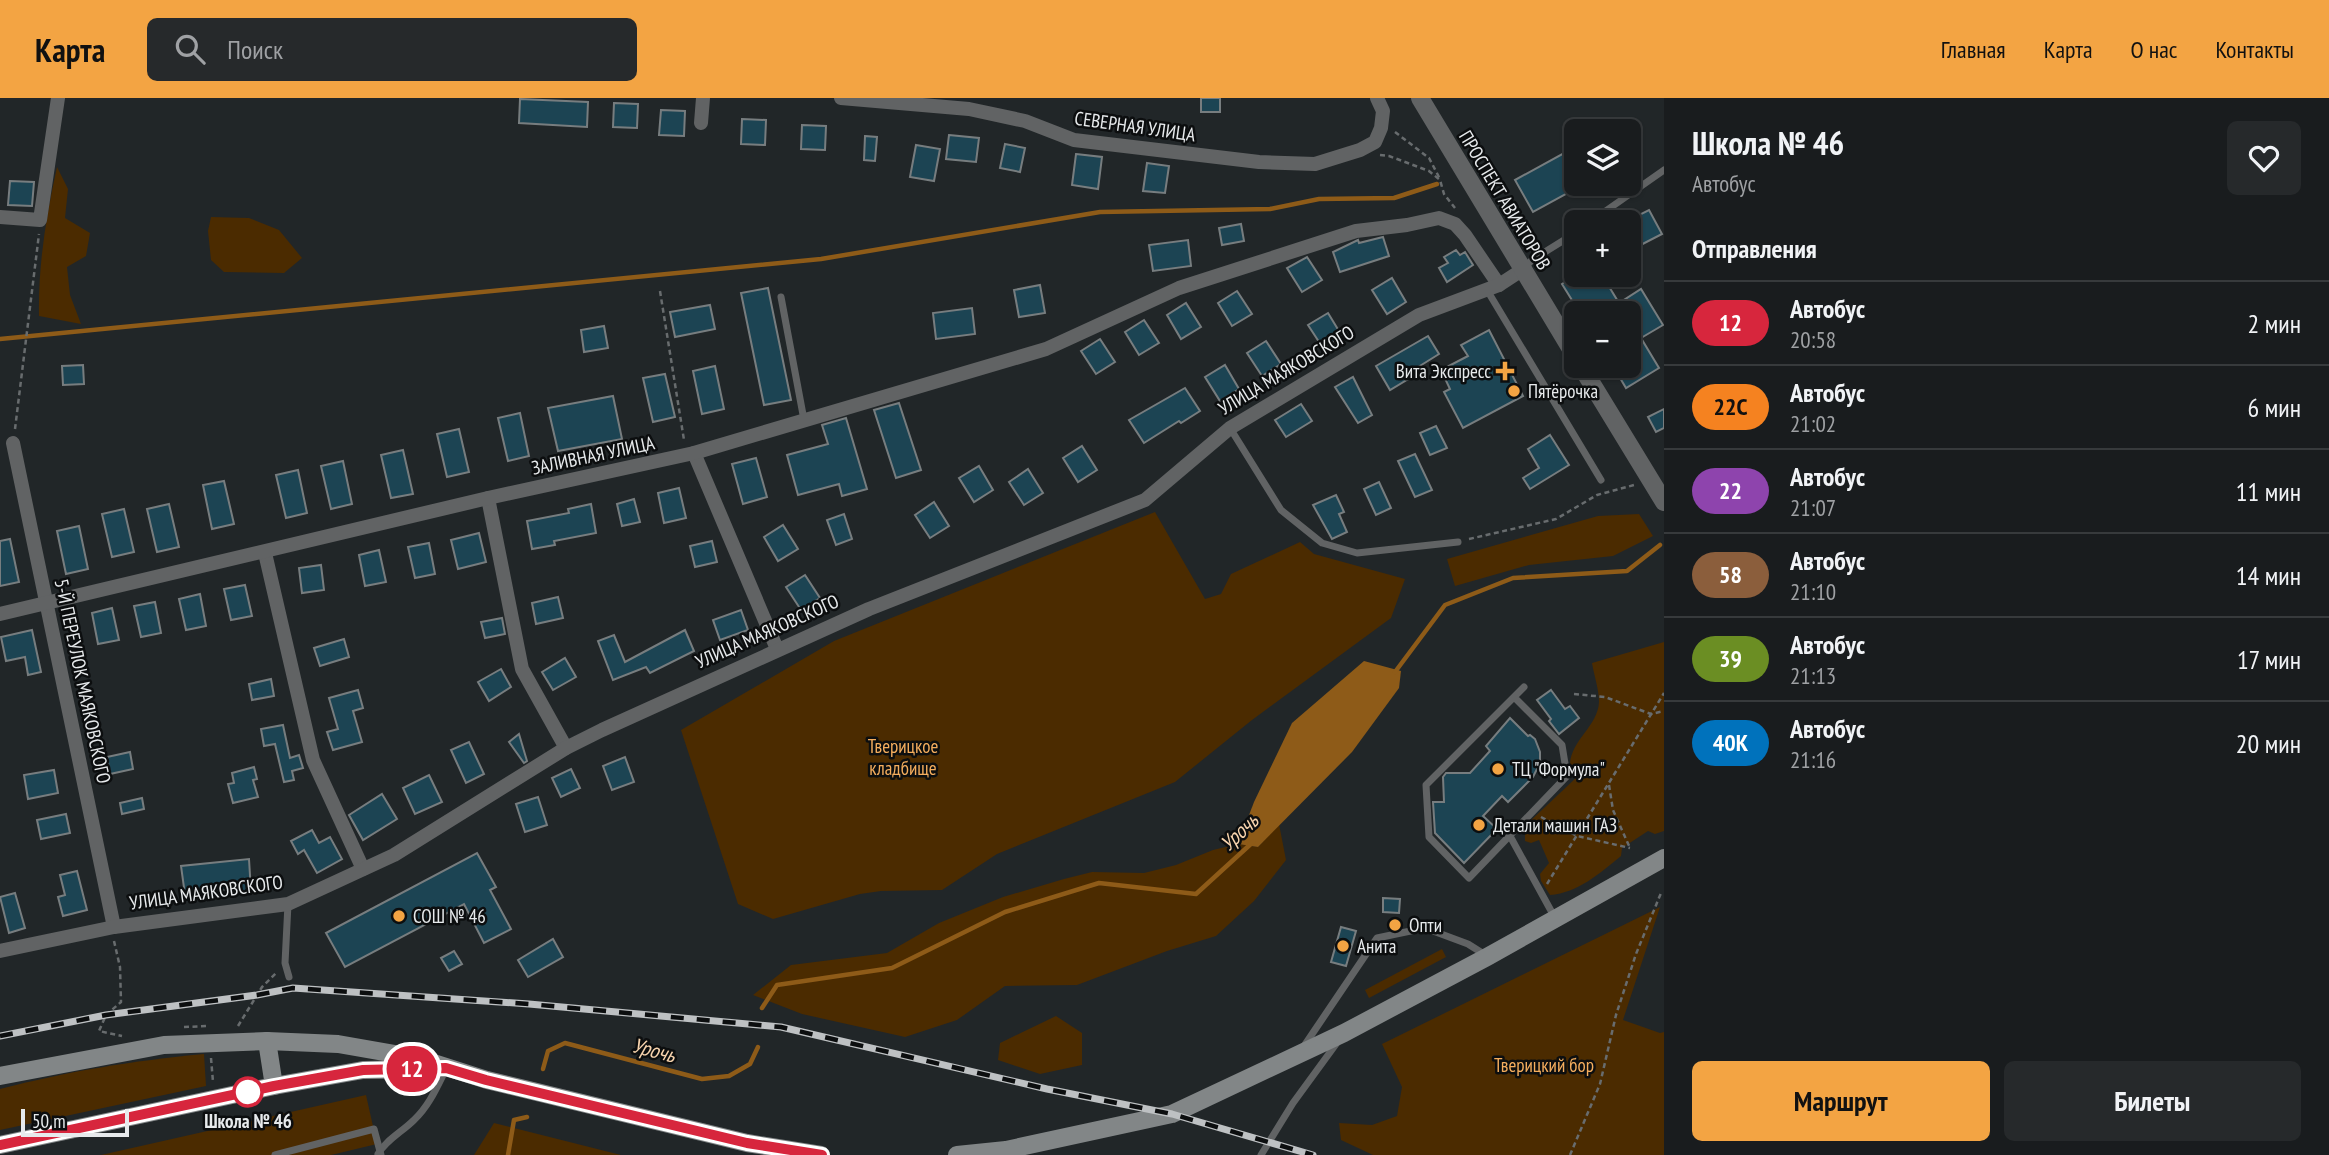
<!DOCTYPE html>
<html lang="ru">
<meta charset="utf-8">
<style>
body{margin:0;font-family:"PT Sans Narrow",sans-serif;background:#26292b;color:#f1f3f6;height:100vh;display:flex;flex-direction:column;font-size:26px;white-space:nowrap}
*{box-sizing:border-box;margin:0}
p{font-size:23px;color:#9fa1a4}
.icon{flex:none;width:38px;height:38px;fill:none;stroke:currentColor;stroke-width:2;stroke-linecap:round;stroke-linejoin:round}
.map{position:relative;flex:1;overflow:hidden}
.panel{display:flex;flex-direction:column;background:#191c1e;width:665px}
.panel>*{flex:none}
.badge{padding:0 14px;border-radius:23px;font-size:24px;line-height:46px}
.fabs{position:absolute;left:1564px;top:21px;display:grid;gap:14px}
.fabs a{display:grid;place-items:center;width:77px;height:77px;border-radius:10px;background:#191c1e;box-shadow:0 2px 5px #0004,0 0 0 2px #373a3c;font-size:35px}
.scale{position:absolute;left:21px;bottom:18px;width:108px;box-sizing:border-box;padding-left:7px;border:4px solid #e7eaec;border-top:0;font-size:19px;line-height:24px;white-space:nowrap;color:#e7eaec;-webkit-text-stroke:5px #0c0e0f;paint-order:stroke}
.map>.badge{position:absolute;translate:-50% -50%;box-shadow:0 0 0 4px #fff}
h2{padding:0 28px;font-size:26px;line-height:63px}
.round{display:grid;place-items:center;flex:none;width:74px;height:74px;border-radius:10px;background:#26292b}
.head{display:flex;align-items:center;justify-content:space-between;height:119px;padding:0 28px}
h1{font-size:33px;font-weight:600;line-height:52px}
.action{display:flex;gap:14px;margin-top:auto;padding:14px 28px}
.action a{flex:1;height:80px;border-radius:10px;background:#f3a443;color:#111;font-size:28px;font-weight:600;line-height:80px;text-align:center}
.action a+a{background:#26292b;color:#f1f3f6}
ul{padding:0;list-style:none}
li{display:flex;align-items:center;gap:21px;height:84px;padding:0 28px;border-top:2px solid #373a3c}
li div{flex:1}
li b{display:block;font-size:26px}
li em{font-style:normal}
li .badge{min-width:77px;font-weight:700;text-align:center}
header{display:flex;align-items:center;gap:42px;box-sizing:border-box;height:98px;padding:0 35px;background:#f3a443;color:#111}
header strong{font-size:33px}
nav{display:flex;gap:38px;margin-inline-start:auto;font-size:24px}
.search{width:490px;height:63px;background:#26292b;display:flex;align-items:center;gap:18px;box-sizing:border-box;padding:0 24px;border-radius:10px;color:#9fa1a4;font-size:26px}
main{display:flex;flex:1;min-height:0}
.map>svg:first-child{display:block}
</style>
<header>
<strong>Карта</strong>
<div class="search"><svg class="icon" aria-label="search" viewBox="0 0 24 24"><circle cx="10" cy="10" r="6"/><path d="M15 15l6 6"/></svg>Поиск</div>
<nav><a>Главная</a><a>Карта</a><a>О нас</a><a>Контакты</a></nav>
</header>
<main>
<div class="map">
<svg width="1664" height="1057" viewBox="0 0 1664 1057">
<rect width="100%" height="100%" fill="#212628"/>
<g fill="#4b2b00">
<path d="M57 69 68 91 65 120 90 135 86 158 67 169 70 197 81 226 39 218C38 167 46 119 57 69Z"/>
<path d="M211 119 249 120 279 132 302 160 284 175 224 174 211 162 208 133Z"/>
<path d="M1155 414 1205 501 1221 496 1231 476 1300 444 1314 456 1405 481 1391 520 1252 622 1175 684 997 756 942 792 881 793 860 796 773 821 738 806 681 632 834 543Z"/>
<path d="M1639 416 1653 438 1613 458 1529 467 1455 488 1447 461 1598 418Z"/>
<path d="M1664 544V733L1655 736 1648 733 1622 750 1621 758C1600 775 1578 795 1550 797L1541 783 1540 776 1549 765 1539 742 1531 745 1525 743V728L1578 678 1570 669C1569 643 1598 629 1599 604 1599 592 1594 577 1592 565Z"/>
<path d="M1279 726 1286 762 1254 803 1216 838 1167 853 1077 887 1005 888 957 922 905 939 802 916 753 897 791 867 887 855 939 825 1003 799 1064 781 1092 774 1144 775 1176 767 1213 752 1238 746 1258 749Z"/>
<path d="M1660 809 1623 922 1660 935 1664 934V1057H1373L1341 1042 1339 1025 1372 1027 1397 1018 1402 989 1382 946Z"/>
<path d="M1442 851 1446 859 1369 900 1365 892Z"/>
<path d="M1056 918 1082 935V967L1040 976 998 962 1000 945Z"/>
<path d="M204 956 206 988 0 1032V991C70 973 131 963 204 956Z"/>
<path d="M366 997 377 1046 331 1057H101Z"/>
<path d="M494 1025 621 1057H474Z"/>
</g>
<path fill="#8e5b18" d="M1364 563 1401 573 1399 590 1352 654 1258 749 1238 746 1254 704 1292 625Z"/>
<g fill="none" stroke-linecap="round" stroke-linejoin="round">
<g stroke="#8e5b18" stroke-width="4.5">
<path d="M0 241 821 161 1100 114 1270 111 1319 101 1394 100 1437 86"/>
<path d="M1395 574 1445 507 1513 480 1627 473 1660 447"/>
<path d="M762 910 777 887 892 870 1005 814 1099 785 1196 796 1253 744"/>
<path d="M543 971 548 953 565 945 702 981 729 978 750 966 758 949"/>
<path d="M508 1057 514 1022 527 1019"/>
</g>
</g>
<g fill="#1c4453" stroke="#777d7f" stroke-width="2">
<rect x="1201" y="0" width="19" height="14"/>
<path d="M520 1 588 4 587 29 519 25Z"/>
<path d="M614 5 638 6 637 30 613 29Z"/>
<path d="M661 12 685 13 684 38 659 37Z"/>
<path d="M742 21 766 22 765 47 741 46Z"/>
<path d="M802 27 826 28 825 52 801 51Z"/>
<path d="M949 37 979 40 976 64 946 61Z"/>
<path d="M865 38 877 39 875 63 864 62Z"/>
<path d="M1005 46 1025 50 1020 74 1000 70Z"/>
<path d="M916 47 940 51 934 83 910 79Z"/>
<path d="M1577 48V90L1533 114 1515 82Z"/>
<path d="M1076 56 1102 59 1098 91 1072 87Z"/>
<path d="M1147 65 1169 68 1165 95 1143 93Z"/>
<path d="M10 83 34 84 32 108 8 107Z"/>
<path d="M1649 112 1662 136 1629 153V122Z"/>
<path d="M1241 126 1244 143 1222 147 1219 130Z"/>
<path d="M1383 139 1389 158 1340 174 1333 154 1358 142 1359 145Z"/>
<path d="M1188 142 1191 168 1153 173 1149 147Z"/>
<path d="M1456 152 1460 157 1465 154 1473 167 1447 184 1439 170 1448 165 1444 159Z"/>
<path d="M1307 159 1322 182 1302 194 1287 170Z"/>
<path d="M1576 177H1602L1619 205 1641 191 1663 227 1641 240 1659 270 1626 290 1613 268H1629V215H1580L1562 186Z"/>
<path d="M1392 180 1406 204 1387 216 1372 192Z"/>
<path d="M1040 187 1045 215 1019 219 1014 192Z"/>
<path d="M768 190 791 302 764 307 741 195Z"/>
<path d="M1237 193 1252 216 1232 228 1218 205Z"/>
<path d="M1186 205 1201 229 1181 241 1167 217Z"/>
<path d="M710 207 715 231 675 239 670 214Z"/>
<path d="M972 210 975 236 936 241 933 215Z"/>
<path d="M1328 215 1342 238 1323 250 1308 227Z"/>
<path d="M1144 222 1159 245 1139 257 1125 234Z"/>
<path d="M604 228 608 250 584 254 581 232Z"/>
<path d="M1489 232 1523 298 1463 330 1444 294 1450 291 1441 272 1468 258 1461 247Z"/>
<path d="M1428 238 1439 256 1407 276 1410 280 1390 292 1376 268Z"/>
<path d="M1100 241 1115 264 1096 276 1081 253Z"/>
<path d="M1266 243 1281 266 1262 278 1247 255Z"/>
<path d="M83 267 84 286 63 287 62 268Z"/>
<path d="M1225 267 1239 291 1220 303 1205 279Z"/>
<path d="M715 268 724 311 702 316 693 273Z"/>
<path d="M665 276 675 319 653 324 643 280Z"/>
<path d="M1353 279 1372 317 1358 325 1335 289Z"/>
<path d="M1185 290 1200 313 1181 325 1179 323 1144 345 1129 322Z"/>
<path d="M613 298 622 341 558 353 548 310Z"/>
<path d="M899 305 921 372 896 380 874 312Z"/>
<path d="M1301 306 1312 323 1286 339 1275 322Z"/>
<path d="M1664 311V330L1656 334 1648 319Z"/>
<path d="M520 315 529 358 508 363 498 320Z"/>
<path d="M846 320 867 391 842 398 839 386 798 397 787 357 828 346 822 327Z"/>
<path d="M1436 328 1447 350 1430 357 1420 335Z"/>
<path d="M459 331 469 374 447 379 437 336Z"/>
<path d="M1550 337 1569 367 1530 391 1523 380 1539 370 1528 351Z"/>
<path d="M1082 348 1097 372 1078 384 1063 360Z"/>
<path d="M403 352 413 396 391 400 381 357Z"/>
<path d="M1415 356 1432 392 1415 399 1398 363Z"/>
<path d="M756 360 767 399 743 406 732 366Z"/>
<path d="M343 363 352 406 331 411 321 368Z"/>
<path d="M979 368 993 392 974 404 959 380Z"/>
<path d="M1028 371 1043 395 1024 407 1009 384Z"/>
<path d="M298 372 307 415 286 420 276 377Z"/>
<path d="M224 383 234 426 212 431 203 387Z"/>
<path d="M1379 384 1391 410 1376 417 1364 391Z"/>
<path d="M679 390 686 420 664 425 658 395Z"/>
<path d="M1336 397 1344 414 1339 416 1347 434 1332 441 1313 407Z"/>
<path d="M634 401 640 424 622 428 617 406Z"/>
<path d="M934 404 949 428 930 440 915 417Z"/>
<path d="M169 406 179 449 157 454 147 411Z"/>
<path d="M591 406 596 435 554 443 555 447 532 451 527 423 569 415 568 411Z"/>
<path d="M124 411 134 454 112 459 102 416Z"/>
<path d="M844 416 852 441 836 447 827 422Z"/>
<path d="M783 427 798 451 778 463 764 439Z"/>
<path d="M79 428 88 471 66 476 57 433Z"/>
<path d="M479 435 486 464 458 471 451 442Z"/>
<path d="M10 441 19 484 0 488V443Z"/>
<path d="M712 443 717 464 695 469 690 448Z"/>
<path d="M429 445 435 476 415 480 408 449Z"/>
<path d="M379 452 386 484 365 488 359 457Z"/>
<path d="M321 467 324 492 302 495 299 470Z"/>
<path d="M805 477 820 500 801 512 786 489Z"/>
<path d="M245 487 252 518 231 522 224 491Z"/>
<path d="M200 496 206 528 186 532 179 501Z"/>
<path d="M558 499 563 520 536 526 532 505Z"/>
<path d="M155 504 161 535 141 539 134 508Z"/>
<path d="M112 510 119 542 98 546 92 515Z"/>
<path d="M741 512 748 532 720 542 713 522Z"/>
<path d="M502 520 505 536 485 540 481 524Z"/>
<path d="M32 532 41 574 28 577 25 559 6 563 1 539Z"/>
<path d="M685 532 694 553 650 575 646 569 613 582 598 543 614 537 625 564Z"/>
<path d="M344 541 349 559 320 568 314 550Z"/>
<path d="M565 560 576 579 553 592 542 574Z"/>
<path d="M501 571 511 589 489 603 478 584Z"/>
<path d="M271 581 274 598 252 602 249 586Z"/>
<path d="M358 592 363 610 353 613 362 644 333 652 327 634 338 631 329 600Z"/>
<path d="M1551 592 1565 611 1570 608 1579 620 1559 636 1549 623 1551 621 1537 602Z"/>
<path d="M1510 620 1528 638 1530 637 1535 641 1540 654V665L1533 679 1508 704 1502 698 1483 718 1497 731 1464 765 1435 735 1433 704H1444L1443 679 1446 675H1470L1490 653 1486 648Z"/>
<path d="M283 627 290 660 299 657 303 670 292 673 294 682 284 684 275 646 264 648 261 631Z"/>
<path d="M519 636 527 663 524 665 509 644Z"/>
<path d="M469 644 484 676 466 685 451 652Z"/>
<path d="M130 654 133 671 110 676 107 659Z"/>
<path d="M625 659 634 684 612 692 603 668Z"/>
<path d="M254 669 257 681 253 682 258 699 233 705 228 686 234 685 232 675Z"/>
<path d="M571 671 580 690 561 699 552 680Z"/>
<path d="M54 672 58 695 28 701 24 677Z"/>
<path d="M429 677 442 704 415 716 403 690Z"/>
<path d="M382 696 397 721 363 742 349 717Z"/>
<path d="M538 699 547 727 525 734 516 706Z"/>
<path d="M142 700 144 711 122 716 120 705Z"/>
<path d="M66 716 70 735 41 741 37 722Z"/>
<path d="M312 732 319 745 330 739 342 761 317 775 304 752 298 756 291 743Z"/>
<path d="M477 755 496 789 490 792 511 831 484 845 464 806 345 869 326 835Z"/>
<path d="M249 761 251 794 232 795V791L185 797 181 768Z"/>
<path d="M77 773 87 812 63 818 58 799 65 797 60 777Z"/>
<path d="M15 795 25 830 9 835 0 799Z"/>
<path d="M1383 800 1400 801 1399 815 1383 814Z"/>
<path d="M1341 829 1356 833 1346 868 1331 864Z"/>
<path d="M553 841 563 859 528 879 518 862Z"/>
<path d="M454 853 462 866 449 873 441 860Z"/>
</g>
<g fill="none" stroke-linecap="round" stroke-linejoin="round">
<g stroke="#686c6e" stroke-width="2.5" stroke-dasharray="5 3.5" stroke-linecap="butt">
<path d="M1395 34 1429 60 1440 81"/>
<path d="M1380 57 1389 58 1429 73 1440 82 1444 96 1455 110"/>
<path d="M660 193 684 342"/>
<path d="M15 331 39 136"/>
<path d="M1469 441 1556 421 1597 397 1634 387"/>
<path d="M1574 596 1605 599 1651 616 1664 613"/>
<path d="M1609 687 1613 712 1630 750"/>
<path d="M1541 719 1577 738 1630 750"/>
<path d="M1547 786 1664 595"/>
<path d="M114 843 120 869 121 904 106 917 99 933 122 938"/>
<path d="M238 928 262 889 277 874"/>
<path d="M184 929 208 928"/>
<path d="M211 960 213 984"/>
<path d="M1570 1057 1600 986 1616 917 1636 856 1661 795"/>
</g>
<g stroke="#616364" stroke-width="7">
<path d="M1590 124 1664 72"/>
<path d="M1523 171 1532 162 1577 134"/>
<path d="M1487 192 1601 382"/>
<path d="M781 199 804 322"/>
<path d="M1230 330 1281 412 1322 445 1357 455 1458 444"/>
<path d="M1514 599 1562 647 1567 678 1469 780 1429 739 1426 687 1524 589"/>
<path d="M1510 738 1555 820"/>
<path d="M288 806 285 865 289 879"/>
<path d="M1302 951 1377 840 1425 830 1468 846 1487 858"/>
<path d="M378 1056C386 1042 402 1034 414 1022 429 1008 437 989 446 971"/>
<path d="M275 1057 374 1031 381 1057"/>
<path d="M1261 1057 1293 1005 1339 942"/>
</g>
<g stroke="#616364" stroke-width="14">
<path d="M841 0 969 11 1025 23 1074 42 1259 64 1315 66 1360 52 1375 44 1381 30 1383 13 1377 0"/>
<path d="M701 25 703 0"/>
<path d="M0 119 40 122 58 0"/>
<path d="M13 345 114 829"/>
<path d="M694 355 777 551"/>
<path d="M488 400 522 571 566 650"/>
<path d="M265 455 313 662 363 771"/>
<path d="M0 516 488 400 694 355 1046 251 1179 190 1356 133 1407 127 1439 120 1455 126 1465 137 1499 187"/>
<path d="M0 853 114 829 288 806 394 757 566 650 602 632 869 511 1145 402 1230 330 1419 217 1499 187 1522 172"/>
</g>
<g stroke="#616364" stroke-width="18">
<path d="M1420 0 1577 261"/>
<path d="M1581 268 1664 404"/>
</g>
<g stroke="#828687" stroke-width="18">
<path d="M267 943 274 988"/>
<path d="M0 978 164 947 267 943 338 946 418 960 487 982 747 1045 821 1057"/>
<path d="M0 1047 274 988 363 972 432 971"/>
<path d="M957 1057 1006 1052 1172 1016 1344 935 1487 859 1664 760"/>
</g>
<g stroke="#bec1c3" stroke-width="7">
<path id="rail" d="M0 938 106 917 257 897 293 890 529 906 781 929 1047 991 1172 1016 1313 1057"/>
</g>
<use href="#rail" stroke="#0c0e0f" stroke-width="4.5" stroke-dasharray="13" stroke-linecap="butt"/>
</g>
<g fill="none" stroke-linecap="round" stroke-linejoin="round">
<g stroke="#fff" stroke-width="16">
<path id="line" d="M0 1047 274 988 363 972 446 970 486 982 747 1045 822 1057"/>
</g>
<use href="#line" stroke="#d7263d" stroke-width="10"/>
</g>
<g fill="#f3a443" stroke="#0c0e0f" stroke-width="2.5">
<path d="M1501.5 262.5h7v7h7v7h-7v7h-7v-7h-7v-7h7z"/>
<circle cx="1514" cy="293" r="7"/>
<circle cx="1498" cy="671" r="7"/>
<circle cx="1479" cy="727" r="7"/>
<circle cx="399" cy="818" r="7"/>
<circle cx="1395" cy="827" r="7"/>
<circle cx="1343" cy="848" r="7"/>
</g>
<circle fill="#fff" stroke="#d7263d" stroke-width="3.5" cx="248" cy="994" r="14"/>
<g text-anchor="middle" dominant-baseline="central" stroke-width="5" stroke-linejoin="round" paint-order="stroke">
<g font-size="19" fill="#e7eaec" stroke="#0c0e0f">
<text transform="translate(1135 28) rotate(8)">СЕВЕРНАЯ УЛИЦА</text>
<text transform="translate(1505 102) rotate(59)">ПРОСПЕКТ АВИАТОРОВ</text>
<text transform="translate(1286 272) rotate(-31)">УЛИЦА МАЯКОВСКОГО</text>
<text transform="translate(593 357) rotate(-12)">ЗАЛИВНАЯ УЛИЦА</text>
<text transform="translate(767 533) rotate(-24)">УЛИЦА МАЯКОВСКОГО</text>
<text transform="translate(83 583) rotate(78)">5-Й ПЕРЕУЛОК МАЯКОВСКОГО</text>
<text transform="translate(206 794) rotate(-8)">УЛИЦА МАЯКОВСКОГО</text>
</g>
<g font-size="19" fill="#e7eaec" stroke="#0c0e0f" text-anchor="start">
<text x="1491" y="273" text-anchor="end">Вита Экспресс</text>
<text x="1528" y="293">Пятёрочка</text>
<text x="1512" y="671">ТЦ "Формула"</text>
<text x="1493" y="727">Детали машин ГАЗ</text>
<text x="413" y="818">СОШ № 46</text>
<text x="1409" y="827">Опти</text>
<text x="1357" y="848">Анита</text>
</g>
<g font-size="19" fill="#f5ae5e" stroke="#0c0e0f">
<text x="903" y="648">Тверицкое<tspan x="903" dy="22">кладбище</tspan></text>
<text x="1544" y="967">Тверицкий бор</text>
</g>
<g font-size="19" font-weight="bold" fill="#e7eaec" stroke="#0c0e0f">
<text x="248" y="1023">Школа № 46</text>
</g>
<g font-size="21" font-style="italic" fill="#f7d3ad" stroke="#0c0e0f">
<text transform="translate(1239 734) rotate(-43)">Урочь</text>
<text transform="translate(654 952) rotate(15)">Урочь</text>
</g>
</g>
</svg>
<div class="fabs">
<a><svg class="icon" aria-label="layers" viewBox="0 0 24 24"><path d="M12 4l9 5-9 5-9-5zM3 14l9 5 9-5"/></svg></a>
<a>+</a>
<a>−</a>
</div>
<div class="scale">50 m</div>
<b class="badge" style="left:412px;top:971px;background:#d7263d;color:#fff">12</b>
</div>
<section class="panel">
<div class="head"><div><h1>Школа № 46</h1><p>Автобус</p></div><a class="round"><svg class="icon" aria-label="heart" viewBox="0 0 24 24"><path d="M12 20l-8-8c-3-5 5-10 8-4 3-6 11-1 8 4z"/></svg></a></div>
<h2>Отправления</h2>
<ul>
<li><span class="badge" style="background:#d7263d;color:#fff">12</span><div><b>Автобус</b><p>20:58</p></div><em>2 мин</em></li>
<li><span class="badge" style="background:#f58220;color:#111">22С</span><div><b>Автобус</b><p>21:02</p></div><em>6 мин</em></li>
<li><span class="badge" style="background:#8e44ad;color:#fff">22</span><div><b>Автобус</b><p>21:07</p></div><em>11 мин</em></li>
<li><span class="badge" style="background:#8b5e3c;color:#fff">58</span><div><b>Автобус</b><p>21:10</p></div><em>14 мин</em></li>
<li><span class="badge" style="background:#6b8e23;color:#fff">39</span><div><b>Автобус</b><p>21:13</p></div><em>17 мин</em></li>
<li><span class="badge" style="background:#0072bc;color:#fff">40К</span><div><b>Автобус</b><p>21:16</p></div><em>20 мин</em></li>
</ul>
<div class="action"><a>Маршрут</a><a>Билеты</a></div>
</section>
</main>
